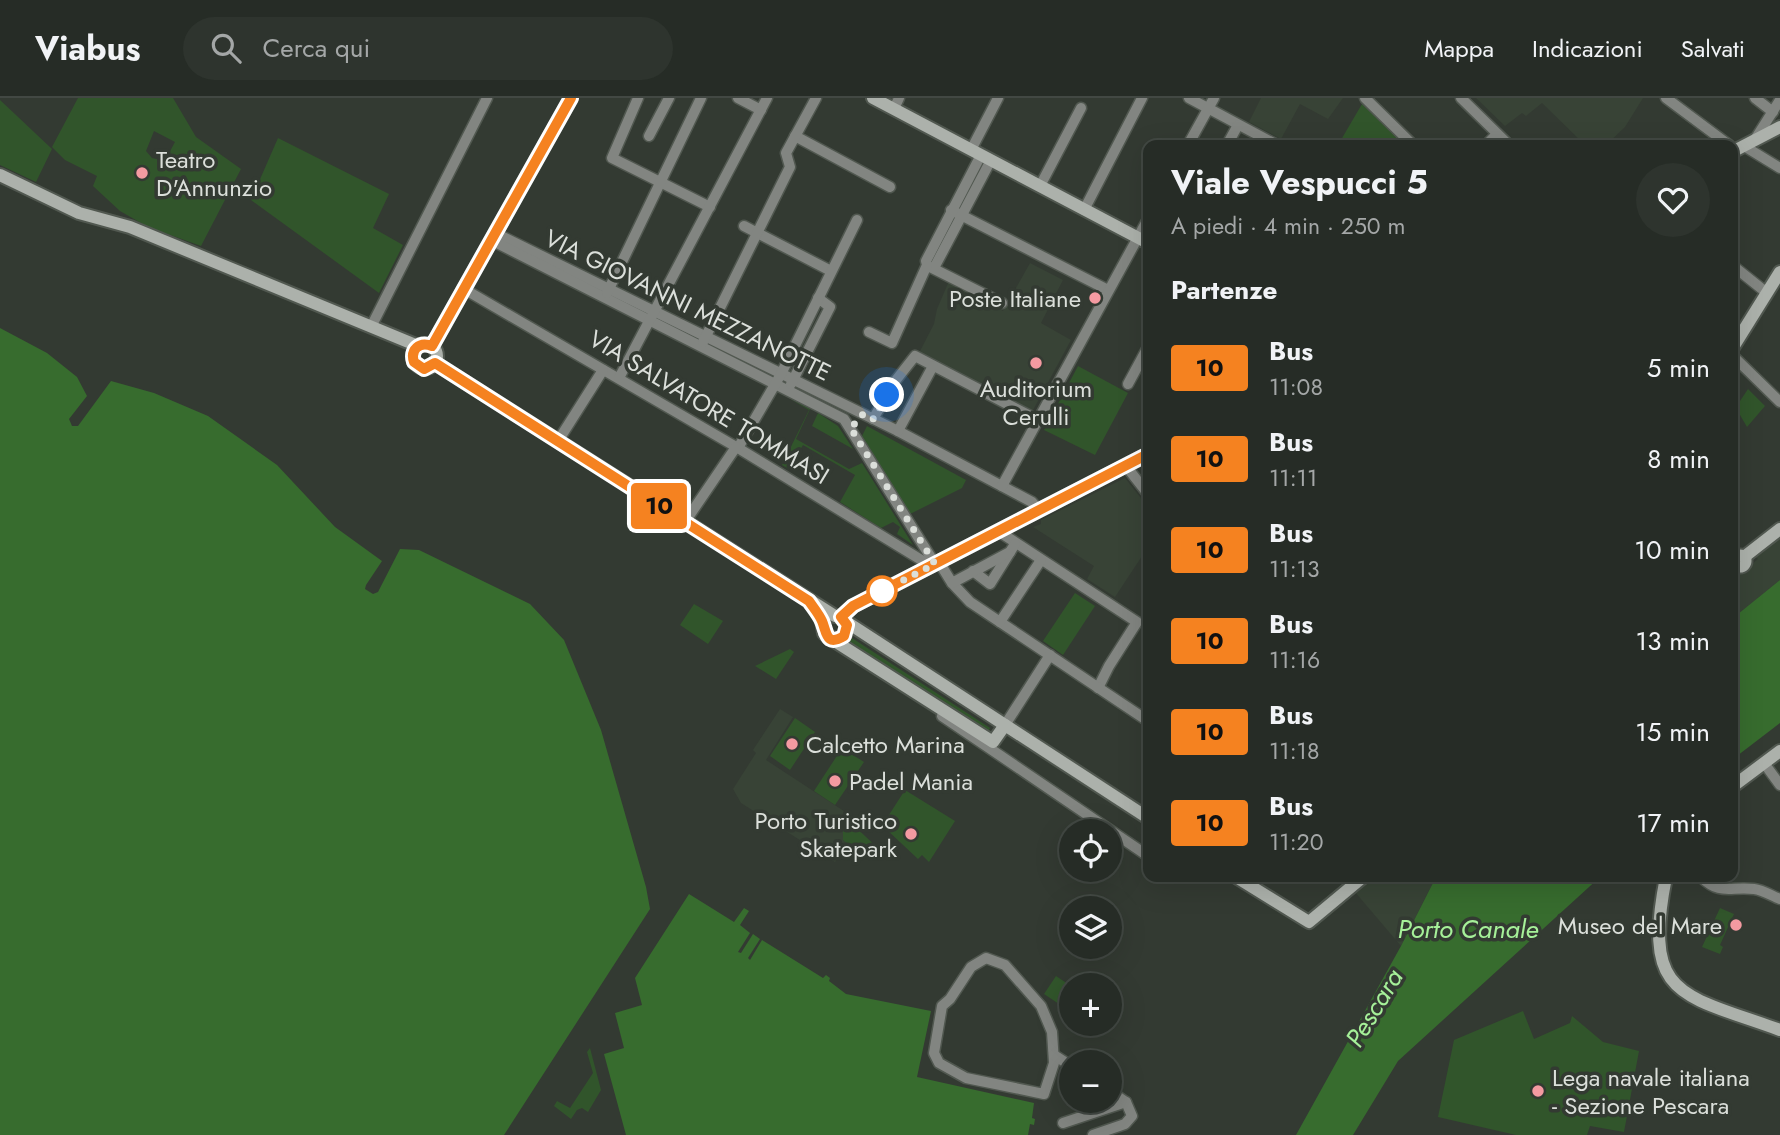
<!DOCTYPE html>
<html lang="it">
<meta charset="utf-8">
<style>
body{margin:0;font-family:Jost,sans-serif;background:#2e342e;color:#f1f3f6;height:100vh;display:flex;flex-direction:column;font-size:26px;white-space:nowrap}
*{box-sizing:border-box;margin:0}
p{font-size:23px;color:#a4a7a7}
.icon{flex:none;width:38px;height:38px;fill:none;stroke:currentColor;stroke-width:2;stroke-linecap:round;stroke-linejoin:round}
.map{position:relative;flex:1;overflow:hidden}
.sheet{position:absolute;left:1143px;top:42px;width:595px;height:742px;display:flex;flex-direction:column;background:#262c26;border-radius:14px;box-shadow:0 7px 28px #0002,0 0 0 2px #424843}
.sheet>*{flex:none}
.badge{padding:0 14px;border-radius:5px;font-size:24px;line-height:46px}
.buttons{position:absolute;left:1059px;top:721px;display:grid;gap:14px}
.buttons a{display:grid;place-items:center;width:63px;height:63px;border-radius:50%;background:#262c26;box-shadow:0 7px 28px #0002,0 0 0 2px #424843;font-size:35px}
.you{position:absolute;width:35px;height:35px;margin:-18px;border:5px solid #fff;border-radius:50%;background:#1a73e8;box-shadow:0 0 0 10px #1a73e833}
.map>.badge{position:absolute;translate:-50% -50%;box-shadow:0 0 0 4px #fff}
h2{padding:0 28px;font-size:26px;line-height:63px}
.round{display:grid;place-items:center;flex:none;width:74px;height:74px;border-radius:37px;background:#2e342e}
.head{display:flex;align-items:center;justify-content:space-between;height:119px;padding:0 28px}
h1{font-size:33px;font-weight:700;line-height:52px}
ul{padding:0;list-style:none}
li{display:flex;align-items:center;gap:21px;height:91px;padding:0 28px}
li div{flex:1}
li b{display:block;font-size:26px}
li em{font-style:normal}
li .badge{min-width:77px;font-weight:700;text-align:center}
header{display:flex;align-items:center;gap:42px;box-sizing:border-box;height:98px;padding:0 35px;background:#262c26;border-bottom:2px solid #424843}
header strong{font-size:33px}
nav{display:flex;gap:38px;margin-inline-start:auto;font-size:24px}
.search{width:490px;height:63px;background:#2e342e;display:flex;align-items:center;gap:18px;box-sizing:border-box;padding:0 24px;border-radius:38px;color:#a4a7a7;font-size:26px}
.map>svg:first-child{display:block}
</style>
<header>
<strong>Viabus</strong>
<div class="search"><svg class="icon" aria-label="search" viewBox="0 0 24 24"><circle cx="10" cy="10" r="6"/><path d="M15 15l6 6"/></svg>Cerca qui</div>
<nav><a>Mappa</a><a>Indicazioni</a><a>Salvati</a></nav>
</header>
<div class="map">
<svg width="1780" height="1037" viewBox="0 0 1780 1037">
<rect width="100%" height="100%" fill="#333a32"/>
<g fill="#384336">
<path d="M1261 0H1343L1328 21 1300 6 1281 41 1249 24Z"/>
<path d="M1476 0H1643L1625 29 1606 47H1585L1542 5 1526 18 1522 15 1505 28Z"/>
<path d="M1030 165 1063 182 1041 225 1071 242 1032 314 919 255 934 226 937 211 949 183 1003 213Z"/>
<path d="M1125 380 1148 409V449L1115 499 1087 481 1094 468 1033 429 1041 426V422Z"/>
<path d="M1780 440V482L1733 520V478L1744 473 1758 461 1756 459Z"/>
<path d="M780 611 793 619 766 662 853 719 843 734V742L848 745 835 764 741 705 733 691 756 655 753 652Z"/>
<path d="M1374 779H1436L1401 848 1355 794Z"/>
</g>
<g fill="#31552b" fill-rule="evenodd">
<path d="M78 0H173L196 39 241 71 201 148 148 129 120 113 93 88 97 78 65 62 52 49ZM154 33 175 44 168 57 161 62 152 60 146 53Z"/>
<path d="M0 2 52 51 36 84 0 67Z"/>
<path d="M1362 6 1404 47H1338Z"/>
<path d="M278 40 389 96 373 130 403 147 379 195 251 102Z"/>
<path d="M1078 268 1128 295 1095 357 1044 332Z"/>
<path d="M1748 291 1765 308 1747 329 1740 317 1739 319 1733 315 1732 303 1738 306Z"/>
<path d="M790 301 810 311 796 341 849 371 862 365 913 447 897 436 900 429 893 424 881 430 840 404 855 377 803 347 789 371 782 367 809 312Z"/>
<path d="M818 315 838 328 853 351 812 328Z"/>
<path d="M867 328 966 382 962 390 910 416 862 338Z"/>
<path d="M1075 495 1095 508 1063 557 1043 543Z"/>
<path d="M694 506 723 523 708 546 680 527Z"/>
<path d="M852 540 990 630 988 634 851 547 849 544Z"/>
<path d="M790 551 794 554 776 581 755 568Z"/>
<path d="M795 620 815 634 790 672 770 658Z"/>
<path d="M842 650 864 664 835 707 814 693Z"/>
<path d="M905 692 955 723 929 764 922 757 918 761 885 730 887 720Z"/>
<path d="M850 724 880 752 874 759 860 756 843 742V734Z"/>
<path d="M1720 810 1734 816 1720 847 1723 849 1720 856 1702 849Z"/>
<path d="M1056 878 1071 888V914L1044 896Z"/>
<path d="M1523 913 1534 941 1570 925 1572 918 1603 944 1639 953 1624 1034 1590 1028 1587 1037H1516L1438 1019 1454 942Z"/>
<path d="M590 950 601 992 588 1014 582 1010 577 1012 571 1021 554 1008 557 1003 570 1010 593 975 587 954Z"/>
</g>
<g fill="#376c2e">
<path d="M0 230 47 255 77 279 87 298 69 321 72 328H78L111 283 154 295 208 318 277 367 335 429 382 463 366 487 365 491 373 496 378 494 400 451 419 452 530 506 564 542 601 632 646 789 650 811 504 1037H0Z"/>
<path d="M1780 482V625L1733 661V520Z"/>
<path d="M1436 779H1600L1398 963 1353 1037H1296L1401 848Z"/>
<path d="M689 796 734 824 744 810 749 813 740 827 750 835 738 854 741 855 753 836 760 841 748 860 750 862 762 842 823 880 826 877 830 880 829 883 846 896 931 913 917 979 1034 1005 1032 1020 1035 1021 1034 1027 1030 1026 1028 1037H626L604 956 624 950 615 915 642 907 635 880Z"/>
</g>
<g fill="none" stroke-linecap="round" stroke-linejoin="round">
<g stroke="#515850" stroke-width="13">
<g id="street">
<path d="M638 0 612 60 710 109"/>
<path d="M738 0 761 12"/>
<path d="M1189 0 1277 47"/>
<path d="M1365 0 1413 47"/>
<path d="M1461 0 1509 47"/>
<path d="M1666 0 1729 47"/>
<path d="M1755 0 1773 14"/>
<path d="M894 11 899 0"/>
<path d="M649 38 669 0"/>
<path d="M795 38 890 89"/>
<path d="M1756 40 1780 2"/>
<path d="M1188 47 1214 0"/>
<path d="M1227 47 1238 27"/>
<path d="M1486 47 1497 36"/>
<path d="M1744 48 1780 70"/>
<path d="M971 52 998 0"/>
<path d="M1040 88 1081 10"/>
<path d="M951 112 1108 192"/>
<path d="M1084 112 1142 0"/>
<path d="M744 128 831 173"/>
<path d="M495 135 898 333 1032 404 1039 412"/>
<path d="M491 142 844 321 935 466"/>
<path d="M1732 167 1767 195"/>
<path d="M930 169 1002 205"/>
<path d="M934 170 991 62"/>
<path d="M464 191 738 350 923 463 928 470"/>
<path d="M607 195 701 0"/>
<path d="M371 229 487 0"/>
<path d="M869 234 892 245 927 167 926 163 981 57"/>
<path d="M703 244 790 69 786 55 816 0"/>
<path d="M1732 257 1780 304"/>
<path d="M619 280 767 0"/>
<path d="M791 286 830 209 818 200"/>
<path d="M1128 286 1148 249"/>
<path d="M873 321 896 282 915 258 1038 322"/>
<path d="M898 333 933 268"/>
<path d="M558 343 603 272"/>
<path d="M738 350 781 276 857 122"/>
<path d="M1126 368 1148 396"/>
<path d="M1002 388 1148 121"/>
<path d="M685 424 736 349"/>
<path d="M998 433 1137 524 1109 568 1098 590"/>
<path d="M939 464 952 485 970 504 1148 623"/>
<path d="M973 473 990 486 1010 454"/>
<path d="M952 485 1010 454 1015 446"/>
<path d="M1000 524 1041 462"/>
<path d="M942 618 1148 758"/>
<path d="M1005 627 1050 557"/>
<path d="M1764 665 1780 687"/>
<path d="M1701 779C1721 798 1730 788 1754 791 1763 792 1772 798 1780 801"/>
<path d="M986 860 1005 867 1041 908 1052 934 1054 965 1044 996 966 980 939 965 934 955 942 908 950 901 971 869Z"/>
<path d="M1054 957 1071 968"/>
<path d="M1063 1025 1126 1004 1110 993"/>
<path d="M1093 1037 1125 1026 1132 1018 1126 1004"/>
</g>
</g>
<g stroke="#515850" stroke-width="16">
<g id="secondary">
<path d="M873 0 1148 145"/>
<path d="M1732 54 1780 29"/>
<path d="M0 77 79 115 130 129 418 248"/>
<circle cx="425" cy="258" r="12"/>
<path d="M432 248 571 0"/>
<path d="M1732 251 1780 174"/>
<path d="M435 265 835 518"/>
<circle cx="1740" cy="463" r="5.5"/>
<path d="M1744 459 1780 431"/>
<path d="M811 506 822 522 824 535 829 540 841 541C848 535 849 527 843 520"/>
<path d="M841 519 853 508 1148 356"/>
<path d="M845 523 1148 720"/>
<path d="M833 542 993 644 1005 627"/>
<path d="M1732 689 1780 653"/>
<path d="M1236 779 1309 824 1363 779"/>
<path d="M1666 779C1642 900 1681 896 1780 932"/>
</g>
</g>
<use href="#street" stroke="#828581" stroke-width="10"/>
<use href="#secondary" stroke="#acb1ab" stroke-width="12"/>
</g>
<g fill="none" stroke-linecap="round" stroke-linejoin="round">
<g stroke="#fff" stroke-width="16">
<path id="line" d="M571 0 432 248C419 243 410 252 414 264L424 271 435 265 809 503C813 509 819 516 822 523 827 535 826 549 844 538L847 527 841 519 853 508 1148 356"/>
</g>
<use href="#line" stroke="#f58220" stroke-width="10"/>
<path stroke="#dbdfda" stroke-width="7" stroke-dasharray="0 12.6" d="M882 493 876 496 935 466 850 329 859 323 863 316 873 321 887 297"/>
</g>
<g fill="#f49aa1" stroke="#333a32" stroke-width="2.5">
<circle cx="142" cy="75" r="7"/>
<circle cx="1095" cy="200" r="7"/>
<circle cx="1036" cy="265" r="7"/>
<circle cx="792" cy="646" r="7"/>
<circle cx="835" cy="683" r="7"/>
<circle cx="911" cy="736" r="7"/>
<circle cx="1736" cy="827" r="7"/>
<circle cx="1538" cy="993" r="7"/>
</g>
<circle fill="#fff" stroke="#f58220" stroke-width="3.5" cx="882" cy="493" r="14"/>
<g text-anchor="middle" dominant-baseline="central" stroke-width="7" stroke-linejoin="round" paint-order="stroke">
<g font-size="24" fill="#dbdfda" stroke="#333a32" text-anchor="start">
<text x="156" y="61">Teatro<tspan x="156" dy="28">D'Annunzio</tspan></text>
<text x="1081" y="200" text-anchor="end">Poste Italiane</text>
<text x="1036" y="290" text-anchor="middle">Auditorium<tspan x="1036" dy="28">Cerulli</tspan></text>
<text x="806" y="646">Calcetto Marina</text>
<text x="849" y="683">Padel Mania</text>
<text x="897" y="722" text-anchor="end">Porto Turistico<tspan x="897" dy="28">Skatepark</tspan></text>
<text x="1722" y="827" text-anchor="end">Museo del Mare</text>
<text x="1552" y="979">Lega navale italiana<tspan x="1552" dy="28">- Sezione Pescara</tspan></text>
</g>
<g font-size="24" fill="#dbdfda" stroke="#333a32">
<text transform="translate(688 207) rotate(26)">VIA GIOVANNI MEZZANOTTE</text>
<text transform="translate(709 309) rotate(31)">VIA SALVATORE TOMMASI</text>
</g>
<g font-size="26" font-style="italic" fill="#a6f199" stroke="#333a32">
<text x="1468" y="831">Porto Canale</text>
<text transform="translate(1374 910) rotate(-59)">Pescara</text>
</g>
</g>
</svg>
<div class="buttons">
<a><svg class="icon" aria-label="locate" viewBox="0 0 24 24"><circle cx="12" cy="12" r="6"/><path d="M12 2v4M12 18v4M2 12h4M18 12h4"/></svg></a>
<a><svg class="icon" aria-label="layers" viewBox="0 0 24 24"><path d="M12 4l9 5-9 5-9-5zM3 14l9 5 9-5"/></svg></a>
<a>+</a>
<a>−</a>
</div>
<div class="you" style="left:887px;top:297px"></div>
<b class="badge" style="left:659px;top:408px;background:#f58220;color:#111">10</b>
<section class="sheet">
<div class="head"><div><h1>Viale Vespucci 5</h1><p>A piedi · 4 min · 250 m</p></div><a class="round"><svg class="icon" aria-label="heart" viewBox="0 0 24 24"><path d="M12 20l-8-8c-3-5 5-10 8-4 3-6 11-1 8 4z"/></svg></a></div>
<h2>Partenze</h2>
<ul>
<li><span class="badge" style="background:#f58220;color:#111">10</span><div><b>Bus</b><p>11:08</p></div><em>5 min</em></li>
<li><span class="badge" style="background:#f58220;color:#111">10</span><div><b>Bus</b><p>11:11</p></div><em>8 min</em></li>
<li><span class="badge" style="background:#f58220;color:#111">10</span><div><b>Bus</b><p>11:13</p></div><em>10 min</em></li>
<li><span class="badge" style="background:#f58220;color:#111">10</span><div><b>Bus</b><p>11:16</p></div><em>13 min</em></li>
<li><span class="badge" style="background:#f58220;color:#111">10</span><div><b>Bus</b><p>11:18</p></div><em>15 min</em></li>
<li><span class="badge" style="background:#f58220;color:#111">10</span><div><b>Bus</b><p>11:20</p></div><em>17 min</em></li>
</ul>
</section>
</div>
